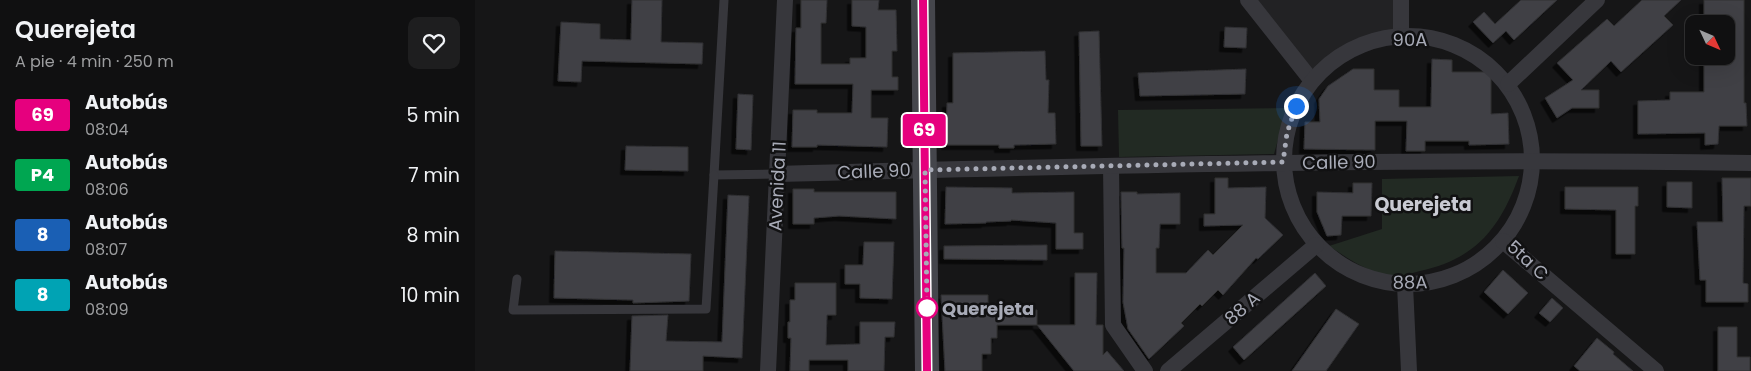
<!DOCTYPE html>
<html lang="es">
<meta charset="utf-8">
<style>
body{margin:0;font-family:Poppins,sans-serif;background:#1e1e1f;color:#f1f3f6;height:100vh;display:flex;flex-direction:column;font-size:19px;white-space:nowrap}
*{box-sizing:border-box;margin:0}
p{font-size:16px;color:#9c9d9f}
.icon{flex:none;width:28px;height:28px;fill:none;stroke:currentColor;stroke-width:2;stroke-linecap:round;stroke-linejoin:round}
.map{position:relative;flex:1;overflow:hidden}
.panel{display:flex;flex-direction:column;background:#101011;width:475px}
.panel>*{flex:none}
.badge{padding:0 10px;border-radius:4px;font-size:18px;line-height:32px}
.needle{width:32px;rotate:134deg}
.controls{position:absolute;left:1210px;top:15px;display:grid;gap:10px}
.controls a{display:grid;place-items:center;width:50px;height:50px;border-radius:10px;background:#101011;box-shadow:0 5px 20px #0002,0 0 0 1px #303031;font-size:25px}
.you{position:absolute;width:25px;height:25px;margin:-12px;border:4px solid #fff;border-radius:50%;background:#1a73e8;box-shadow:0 0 0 8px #1a73e833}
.map>.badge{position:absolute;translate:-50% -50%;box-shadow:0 0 0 2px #fff}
.round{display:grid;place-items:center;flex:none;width:52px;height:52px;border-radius:10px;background:#1e1e1f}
.headline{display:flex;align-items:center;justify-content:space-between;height:85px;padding:0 15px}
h1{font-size:24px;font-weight:600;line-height:38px}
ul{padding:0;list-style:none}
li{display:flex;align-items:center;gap:15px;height:60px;padding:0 15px}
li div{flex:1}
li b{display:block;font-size:19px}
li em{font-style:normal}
li .badge{min-width:55px;font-weight:700;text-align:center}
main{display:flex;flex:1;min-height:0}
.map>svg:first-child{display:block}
</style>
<main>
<section class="panel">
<div class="headline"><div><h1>Querejeta</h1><p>A pie · 4 min · 250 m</p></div><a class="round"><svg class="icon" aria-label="heart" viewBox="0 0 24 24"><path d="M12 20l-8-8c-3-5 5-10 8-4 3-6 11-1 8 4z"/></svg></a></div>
<ul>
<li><span class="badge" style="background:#e6007e;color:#fff">69</span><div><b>Autobús</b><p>08:04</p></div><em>5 min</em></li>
<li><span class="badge" style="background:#00a651;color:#fff">P4</span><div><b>Autobús</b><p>08:06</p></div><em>7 min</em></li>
<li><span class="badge" style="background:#1a5fb4;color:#fff">8</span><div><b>Autobús</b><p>08:07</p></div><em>8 min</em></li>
<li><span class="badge" style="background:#00a3b4;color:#fff">8</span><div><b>Autobús</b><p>08:09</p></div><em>10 min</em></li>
</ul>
</section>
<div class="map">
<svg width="1276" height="371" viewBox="0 0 1276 371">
<defs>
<filter id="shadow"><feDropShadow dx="-4.5" dy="4.5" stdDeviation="0" flood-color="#0009"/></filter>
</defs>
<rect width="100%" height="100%" fill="#161617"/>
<path fill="#222224" d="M773 0H926V36L893 42 862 58 837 81Z"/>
<g fill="#222a23">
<path d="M812 108 799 154 644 157 643 110Z"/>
<path d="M1044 176C1025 228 1001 259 945 271 937 273 924 278 915 276 892 272 874 259 854 246L907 229V179Z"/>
</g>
<g fill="#404044" stroke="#303033" filter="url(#shadow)">
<path d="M157 0H187L186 42 228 43 227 64 107 61 106 82 83 81 86 22 125 24V39L156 40Z"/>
<path d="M326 0H352L351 23H346V64H375V58H391V27L377 26V0H404L403 10H421L422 51H417V77H423V90H396V118H413L412 147 342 145V147H317L318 110H342V113H377L378 84H320L321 28H326Z"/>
<path d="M1046 0H1082L1039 40 1031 31 1018 43 998 22 1009 12 1020 24Z"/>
<path d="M1167 0H1206L1189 16 1198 25 1146 72 1136 61 1106 90H1124V108H1097L1082 118 1070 98 1098 80 1082 63 1132 19 1139 26Z"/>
<path d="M1229 0H1269V103H1271L1272 126H1244L1243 144 1230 145V133L1163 134V101L1195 100V92H1229V56H1251V20L1229 21Z"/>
<path d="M750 27 772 28 771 48 749 47Z"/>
<path d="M624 31 627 146H606L604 32Z"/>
<path d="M570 51 571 80H574L573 113H580L581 144 539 145V148H524V145H471L472 103H478V53Z"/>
<path d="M957 59 977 60V72H1016V114L1033 113 1034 144 994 145V141H950V151H931L932 121H900V150L829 149 830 122H845L844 99 853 86 878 69H899V90H924V107H956Z"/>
<path d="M771 69 770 94 665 96 663 73Z"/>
<path d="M263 94 278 95 276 150 261 149Z"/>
<path d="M151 146 213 147V171L150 170Z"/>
<path d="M740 178H753V188L791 187 790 218 808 235 783 259 781 258 748 295 743 290 727 306 725 304 706 323 709 326 674 359 653 329 648 302 649 248H647L646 192H662V194L705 193V224H685L684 248H681V273H711L733 250 738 255 768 225 729 226V214H740Z"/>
<path d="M1247 178H1276V206H1269L1268 283 1273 284V302H1231V280H1225L1222 222H1248Z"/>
<path d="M1192 182H1217V208L1192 207Z"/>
<path d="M878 183H897L896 216H867L866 235 852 236 842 212V192L878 193Z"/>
<path d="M471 187 537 188V193L599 192V233H608V249H581V223L536 220V221L511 222V223L470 224Z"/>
<path d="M1090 187H1163V206H1160V254H1141V210L1090 209Z"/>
<path d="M318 189H339V192H421V219L364 216 339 218V224H318Z"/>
<path d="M253 195 274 196 267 358 228 356V371H155L157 316 193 315 191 341 247 342Z"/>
<path d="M389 242H419L417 299 385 298V284H370V265H388Z"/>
<path d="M572 245V260L469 259V246Z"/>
<path d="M80 251 216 254 214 301 158 303V300L79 298Z"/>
<path d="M1028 270 1053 293 1033 314 1009 292Z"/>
<path d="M600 273H622L621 325H628V355L632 351 649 371H599L562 325H600Z"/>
<path d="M840 273 851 286 769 360 758 347Z"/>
<path d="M320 283H361V315H352L351 345 385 344V322H420L419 337H410L409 371H373V360H334V371H315L316 338H313V322H315V300H320Z"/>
<path d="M466 295H513V310H562V325H522V338H516V354H507V371H470Z"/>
<path d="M1077 298 1088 308 1075 322 1064 313Z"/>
<path d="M861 309 884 324 851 371H817Z"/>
<path d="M1243 327H1262V357H1275V371H1243Z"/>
<path d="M1122 338 1139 352 1138 354 1158 371H1105L1099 366Z"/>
</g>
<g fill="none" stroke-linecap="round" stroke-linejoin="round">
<g stroke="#37373c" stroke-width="9">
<path d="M249 0 239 175 302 174"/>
<path d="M42 279 38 310 231 309 239 175"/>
</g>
<g stroke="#37373c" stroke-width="16">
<path d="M773 0 837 81"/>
<path d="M926 0V36"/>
<circle cx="933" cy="160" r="124"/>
<path d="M1033 84 1122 0"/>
<path d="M636 166 638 325 670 371"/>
<path d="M302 174C627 165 951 158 1276 163"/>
<path d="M1028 241 1181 371"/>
<path d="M930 285 934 371"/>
<path d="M293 371 310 0"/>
<path d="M693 371 841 245"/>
</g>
<path stroke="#45464c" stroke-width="24" d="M448 0 452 371"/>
</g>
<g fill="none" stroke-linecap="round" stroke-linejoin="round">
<g stroke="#fff" stroke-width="11">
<path id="line" d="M448 0 452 371"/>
</g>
<use href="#line" stroke="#e6007e" stroke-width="8"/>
<path stroke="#a8abb7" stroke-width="5" stroke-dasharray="0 9" d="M452 308 450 170 808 162 812 133 821 106"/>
</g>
<circle fill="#fff" stroke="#e6007e" stroke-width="2.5" cx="452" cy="308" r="10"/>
<g text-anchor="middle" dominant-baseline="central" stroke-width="5" stroke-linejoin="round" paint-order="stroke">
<g font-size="18" fill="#a8abb7" stroke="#111112">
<text x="935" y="39">90A</text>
<text transform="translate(864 162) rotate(-1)">Calle 90</text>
<text transform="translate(399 171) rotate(-2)">Calle 90</text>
<text transform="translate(302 186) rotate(-87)">Avenida 11</text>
<text transform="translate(1053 260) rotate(43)">5ta C</text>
<text transform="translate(935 282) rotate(-1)">88A</text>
<text transform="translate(767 308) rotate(-41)">88 A</text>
</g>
<g font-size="18" font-weight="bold" fill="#a8abb7" stroke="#111112" text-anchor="start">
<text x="467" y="308">Querejeta</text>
</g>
<g font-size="19" font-weight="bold" fill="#c9cbd3" stroke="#111112">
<text x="948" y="204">Querejeta</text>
</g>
</g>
</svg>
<div class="controls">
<a><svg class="needle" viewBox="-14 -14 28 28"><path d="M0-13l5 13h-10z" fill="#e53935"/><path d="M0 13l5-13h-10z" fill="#9c9d9f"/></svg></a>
</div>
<div class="you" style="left:821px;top:106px"></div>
<b class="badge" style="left:449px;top:130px;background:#e6007e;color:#fff">69</b>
</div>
</main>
